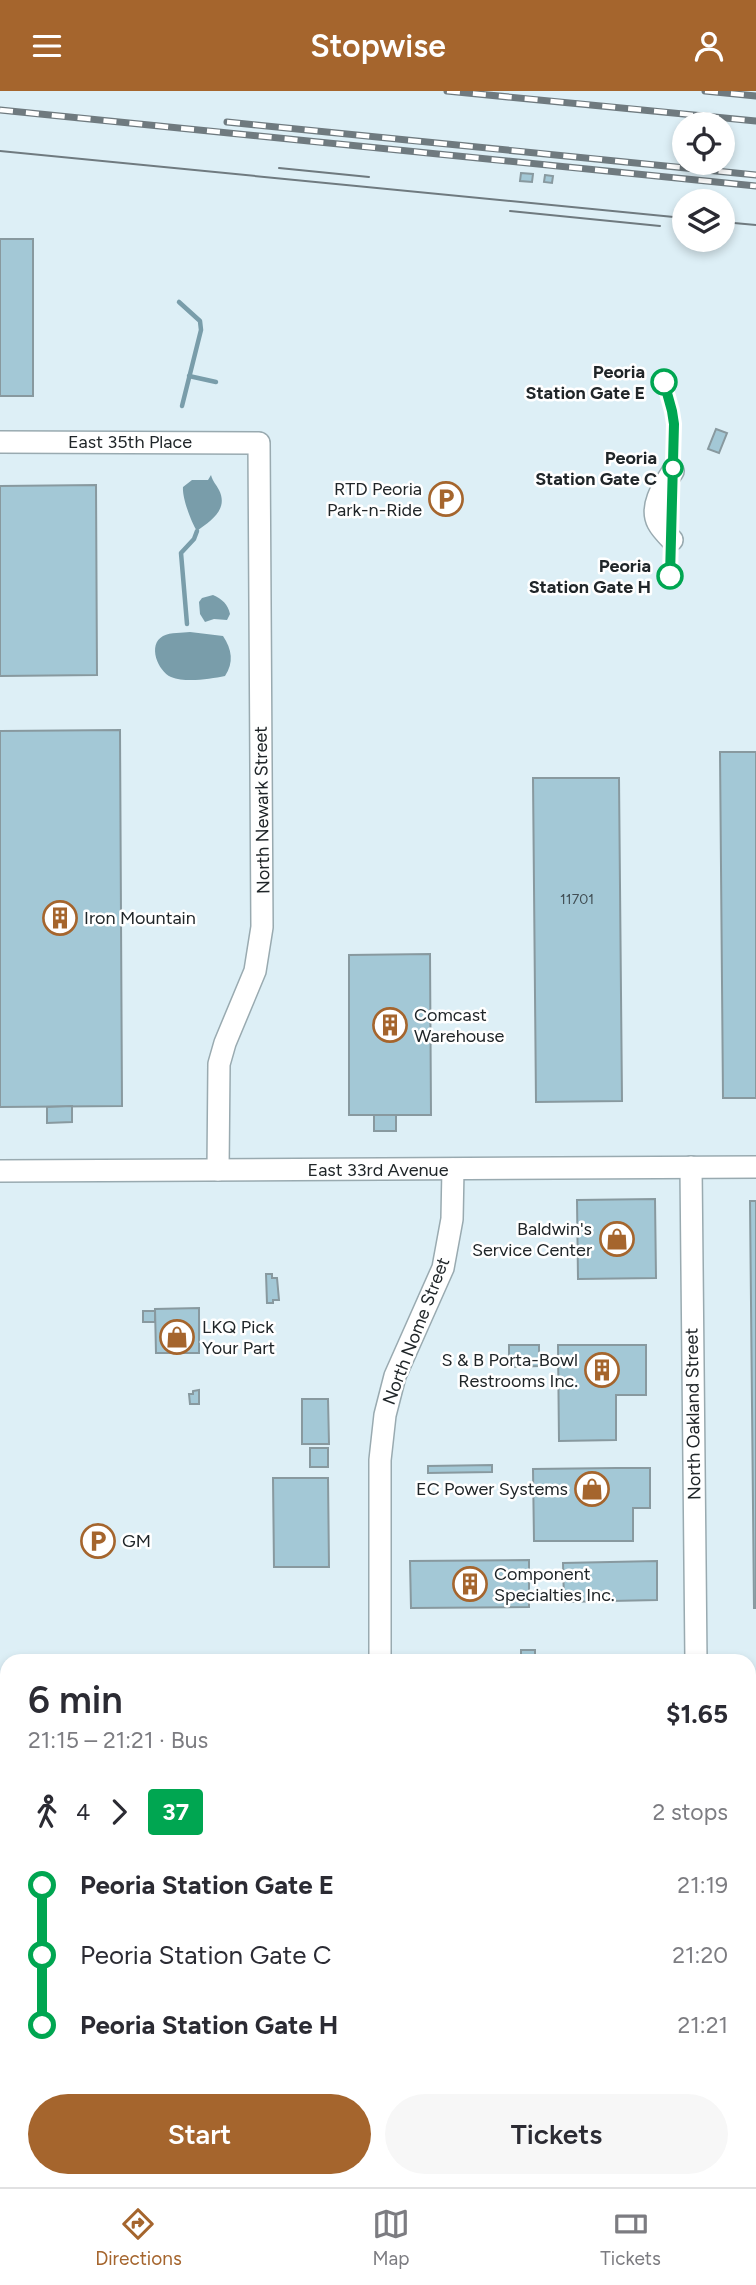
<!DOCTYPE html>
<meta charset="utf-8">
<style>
body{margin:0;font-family:Figtree,sans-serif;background:#f7f7f7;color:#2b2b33;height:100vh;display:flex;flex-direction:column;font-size:26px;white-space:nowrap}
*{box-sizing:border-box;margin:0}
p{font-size:23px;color:#7c7c81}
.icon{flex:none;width:38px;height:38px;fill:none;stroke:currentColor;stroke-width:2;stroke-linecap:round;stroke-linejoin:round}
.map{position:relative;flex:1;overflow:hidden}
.drawer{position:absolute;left:0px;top:1563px;width:756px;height:534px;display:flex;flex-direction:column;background:#fff;border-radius:21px 21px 0 0;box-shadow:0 4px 10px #0003}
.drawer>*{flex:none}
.badge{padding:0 14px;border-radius:5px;font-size:24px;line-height:46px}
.controls{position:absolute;left:672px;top:21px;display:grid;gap:14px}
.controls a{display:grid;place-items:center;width:63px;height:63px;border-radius:50%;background:#fff;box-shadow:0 4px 10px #0003;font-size:35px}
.map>.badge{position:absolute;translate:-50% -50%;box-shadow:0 0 0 4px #fff}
.legs{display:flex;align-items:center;gap:10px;height:77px;padding:0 28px;font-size:23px}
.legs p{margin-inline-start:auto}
.summary{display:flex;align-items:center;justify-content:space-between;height:119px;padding:0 28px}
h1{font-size:38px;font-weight:600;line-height:52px}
.cta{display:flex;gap:14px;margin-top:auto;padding:14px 28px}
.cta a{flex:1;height:80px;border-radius:42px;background:#a5652d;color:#fff;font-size:28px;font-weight:600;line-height:80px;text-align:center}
.cta a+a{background:#f7f7f7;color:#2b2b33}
ul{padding:0 28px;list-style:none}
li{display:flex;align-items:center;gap:24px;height:70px;font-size:26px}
li i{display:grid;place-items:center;width:10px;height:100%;margin:0 9px;background:currentColor}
li i::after{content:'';width:18px;height:18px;margin:-9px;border:5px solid;border-radius:50%;background:#fff}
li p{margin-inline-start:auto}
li:first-child i{background:linear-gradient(#0000 50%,currentColor 0)}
li:last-child i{background:linear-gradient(currentColor 50%,#0000 0)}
header{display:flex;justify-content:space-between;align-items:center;height:91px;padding:0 28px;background:#a5652d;color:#fff;font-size:32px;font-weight:600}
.tabs{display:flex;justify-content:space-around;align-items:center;height:98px;border-top:2px solid #e1e1e2;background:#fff;font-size:19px;color:#7c7c81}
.tabs a{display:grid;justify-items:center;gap:4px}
.tabs .selected{color:#a5652d}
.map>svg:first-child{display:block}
</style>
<header><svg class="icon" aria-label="menu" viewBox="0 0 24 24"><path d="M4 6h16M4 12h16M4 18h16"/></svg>Stopwise<svg class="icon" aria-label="person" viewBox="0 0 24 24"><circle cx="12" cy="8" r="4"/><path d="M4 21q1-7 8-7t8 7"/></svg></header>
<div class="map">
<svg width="756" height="2096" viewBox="0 0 756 2096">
<rect width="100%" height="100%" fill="#ddeff6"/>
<g fill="#e9cfbb">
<path d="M756 1839V2011L749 2027V1841Z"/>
<path d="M0 1940H7V2090H410L417 2096H0Z"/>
<path d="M641 2090H703L698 2096H637Z"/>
</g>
<g fill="#799daa">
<path d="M211 384C213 391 216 393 219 399 229 419 210 430 197 440 191 431 182 406 183 396L192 389H208Z"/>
<path d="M213 504C222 508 228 513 230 523L227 529 214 528 205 531 200 523 199 511 202 507Z"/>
<path d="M190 541 223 545C232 558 234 572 225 585 210 588 186 592 171 586 158 580 147 554 163 545 171 541 182 542 190 541Z"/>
</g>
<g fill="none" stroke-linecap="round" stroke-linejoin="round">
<g stroke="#799daa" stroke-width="4.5">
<path d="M179 211 200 230 201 239 182 315"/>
<path d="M189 285 216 291"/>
<path d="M187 533 181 462 194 448 197 440"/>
<path d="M749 1980 756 1961"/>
<path d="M670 2096 675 2090"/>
</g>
</g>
<g fill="#a3c8d6" stroke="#88999f" stroke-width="2">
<path d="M521 82 533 83 532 91 520 90Z"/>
<path d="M545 84 553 85 552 92 544 91Z"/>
<rect x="0" y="148" width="33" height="157"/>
<path d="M716 338 727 342 719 362 708 358Z"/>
<path d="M96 394 97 584 0 585V395Z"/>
<path d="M120 639 122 1015 0 1016V640Z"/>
<path d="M720 661H756V1007H723Z"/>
<path d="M533 687H619L622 1010 536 1011Z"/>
<path d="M430 863 431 1024H349V864Z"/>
<path d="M72 1015V1031L47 1032V1016Z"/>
<rect x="374" y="1024" width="22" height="16"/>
<path d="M655 1108 656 1187 578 1188 577 1109Z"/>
<path d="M750 1110H756V1517H754Z"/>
<path d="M266 1183H272V1187H277L279 1209H273V1212H267Z"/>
<path d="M199 1217V1262H156L155 1218Z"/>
<rect x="143" y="1220" width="12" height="11"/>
<path d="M509 1254H539V1275L509 1276Z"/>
<path d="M558 1254H646V1304H616V1349L559 1350Z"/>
<path d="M199 1299V1313H190L189 1303H193V1300Z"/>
<path d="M302 1308H328L329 1353H302Z"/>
<rect x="310" y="1357" width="18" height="19"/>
<path d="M492 1374V1381L428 1382V1375Z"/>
<path d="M616 1377H650V1417H633V1450H534L533 1378Z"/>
<path d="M273 1387H328L329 1476H274Z"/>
<path d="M529 1469V1516L411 1517 410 1470Z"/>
<path d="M657 1470V1509L564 1511 563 1472Z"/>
<rect x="521" y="1559" width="14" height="11"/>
<path d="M504 1565V1570H426V1566Z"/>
<rect x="0" y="1647" width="6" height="36"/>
<rect x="0" y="1878" width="7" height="23"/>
<path d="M507 2090H538L533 2096H516Z"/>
</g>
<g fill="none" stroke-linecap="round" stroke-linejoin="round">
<g stroke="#99aab0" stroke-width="24">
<g id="minor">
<path d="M0 351 259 352 262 836 255 880 225 952 219 973 218 1079"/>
<path d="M672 449C667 444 661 438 658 432 649 415 664 394 673 380"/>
<path d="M691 1076 696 1570"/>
<path d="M0 1080 756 1076"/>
<path d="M380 1570V1369L385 1324 395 1285 443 1177 452 1128 453 1078"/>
<path d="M440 2090 447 2096"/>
<path d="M583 2096 588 2090"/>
</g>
</g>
<use href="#minor" stroke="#fff" stroke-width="21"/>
<g stroke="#6f7a7f" stroke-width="2">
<path d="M0 60 684 127"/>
<path d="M279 77 369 86"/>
<path d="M510 120 660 135"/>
<path d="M723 131 756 134"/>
</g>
<g stroke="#6f7a7f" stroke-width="7">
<g id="rail">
<path d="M447 0 756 30"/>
<path d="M705 0 756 5"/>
<path d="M0 19 756 95"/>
<path d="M227 31 756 84"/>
</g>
</g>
<use href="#rail" stroke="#fff" stroke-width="4.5" stroke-dasharray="13" stroke-linecap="butt"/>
</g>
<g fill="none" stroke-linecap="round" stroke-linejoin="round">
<g stroke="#fff" stroke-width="16">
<path id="line-1" d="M664 291 672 320 674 333 670 485"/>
</g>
<use href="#line-1" stroke="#00a651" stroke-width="10"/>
</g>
<defs>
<g id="parking-ring" transform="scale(1.75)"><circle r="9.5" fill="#fff" stroke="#a5652d" stroke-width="1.5"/><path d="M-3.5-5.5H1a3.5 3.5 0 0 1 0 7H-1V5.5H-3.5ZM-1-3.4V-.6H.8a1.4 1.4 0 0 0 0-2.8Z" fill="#a5652d"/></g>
<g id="building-ring" transform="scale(1.75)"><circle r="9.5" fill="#fff" stroke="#a5652d" stroke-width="1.5"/><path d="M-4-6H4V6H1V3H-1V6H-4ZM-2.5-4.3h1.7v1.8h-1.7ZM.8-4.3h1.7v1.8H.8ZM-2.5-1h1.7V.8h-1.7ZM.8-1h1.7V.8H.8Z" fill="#a5652d"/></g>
<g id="shop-ring" transform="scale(1.75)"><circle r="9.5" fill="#fff" stroke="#a5652d" stroke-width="1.5"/><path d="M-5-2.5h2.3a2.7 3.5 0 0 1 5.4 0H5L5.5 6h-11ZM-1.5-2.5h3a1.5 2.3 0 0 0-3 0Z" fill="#a5652d"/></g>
</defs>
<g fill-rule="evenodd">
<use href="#parking-ring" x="446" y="408"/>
<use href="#building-ring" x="60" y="827"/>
<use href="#building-ring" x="390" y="934"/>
<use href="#shop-ring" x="617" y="1148"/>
<use href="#shop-ring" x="177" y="1246"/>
<use href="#building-ring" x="602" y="1279"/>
<use href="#shop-ring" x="592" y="1398"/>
<use href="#parking-ring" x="98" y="1450"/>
<use href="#building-ring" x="470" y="1493"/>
</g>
<g fill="#fff" stroke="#00a651" stroke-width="3.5">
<circle cx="664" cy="291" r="12"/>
<circle cx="673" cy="377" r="9"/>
<circle cx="670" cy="485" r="12"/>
</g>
<g text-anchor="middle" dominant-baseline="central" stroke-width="5" stroke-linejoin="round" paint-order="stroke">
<g font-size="14" fill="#414e54">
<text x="577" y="808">11701</text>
</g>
<g font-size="18" font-weight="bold" fill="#202629" stroke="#fff" text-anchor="end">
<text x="645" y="281">Peoria<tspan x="645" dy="21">Station Gate E</tspan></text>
<text x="657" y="367">Peoria<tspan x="657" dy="21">Station Gate C</tspan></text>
<text x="651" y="475">Peoria<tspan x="651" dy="21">Station Gate H</tspan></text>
</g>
<g font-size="18" fill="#202629" stroke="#fff">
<text x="130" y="351">East 35th Place</text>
<text transform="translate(262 719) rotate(-91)">North Newark Street</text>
<text x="378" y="1079">East 33rd Avenue</text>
<text transform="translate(416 1240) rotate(-69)">North Nome Street</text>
<text transform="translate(693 1323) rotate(-91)">North Oakland Street</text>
</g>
<g font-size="18" fill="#202629" stroke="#fff" text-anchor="start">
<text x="422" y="398" text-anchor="end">RTD Peoria<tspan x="422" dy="21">Park-n-Ride</tspan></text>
<text x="84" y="827">Iron Mountain</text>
<text x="414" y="924">Comcast<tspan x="414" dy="21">Warehouse</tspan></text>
<text x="592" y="1138" text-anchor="end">Baldwin's<tspan x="592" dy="21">Service Center</tspan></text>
<text x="202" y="1236">LKQ Pick<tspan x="202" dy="21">Your Part</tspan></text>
<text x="578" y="1269" text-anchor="end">S &amp; B Porta-Bowl<tspan x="578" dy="21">Restrooms Inc.</tspan></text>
<text x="568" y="1398" text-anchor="end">EC Power Systems</text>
<text x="122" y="1450">GM</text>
<text x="494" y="1483">Component<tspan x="494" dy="21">Specialties Inc.</tspan></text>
</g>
</g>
</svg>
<div class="controls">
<a><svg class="icon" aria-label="locate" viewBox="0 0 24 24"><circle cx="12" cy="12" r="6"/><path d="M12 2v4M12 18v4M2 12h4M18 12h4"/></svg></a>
<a><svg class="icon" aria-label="layers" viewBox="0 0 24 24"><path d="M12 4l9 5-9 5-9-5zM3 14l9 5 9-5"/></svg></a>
</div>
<section class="drawer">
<div class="summary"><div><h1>6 min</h1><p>21:15 – 21:21 · Bus</p></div><b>$1.65</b></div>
<div class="legs"><svg class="icon" aria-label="walk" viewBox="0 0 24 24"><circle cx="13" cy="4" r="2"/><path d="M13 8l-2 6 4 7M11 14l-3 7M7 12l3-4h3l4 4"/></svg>4<svg class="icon" aria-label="forward" viewBox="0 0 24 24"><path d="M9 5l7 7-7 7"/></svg><b class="badge" style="background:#00a651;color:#fff">37</b><p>2 stops</p></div>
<ul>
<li><i style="color:#00a651"></i><b>Peoria Station Gate E</b><p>21:19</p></li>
<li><i style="color:#00a651"></i><span>Peoria Station Gate C</span><p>21:20</p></li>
<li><i style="color:#00a651"></i><b>Peoria Station Gate H</b><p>21:21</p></li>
</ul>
<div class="cta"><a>Start</a><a>Tickets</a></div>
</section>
</div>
<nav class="tabs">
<a class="selected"><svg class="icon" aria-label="directions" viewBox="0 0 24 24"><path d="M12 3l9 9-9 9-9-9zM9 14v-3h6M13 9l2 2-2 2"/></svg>Directions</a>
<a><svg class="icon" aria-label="map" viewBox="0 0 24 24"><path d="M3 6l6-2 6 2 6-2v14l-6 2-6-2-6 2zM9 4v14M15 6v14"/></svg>Map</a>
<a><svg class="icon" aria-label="tickets" viewBox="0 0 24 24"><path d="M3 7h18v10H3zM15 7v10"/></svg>Tickets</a>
</nav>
